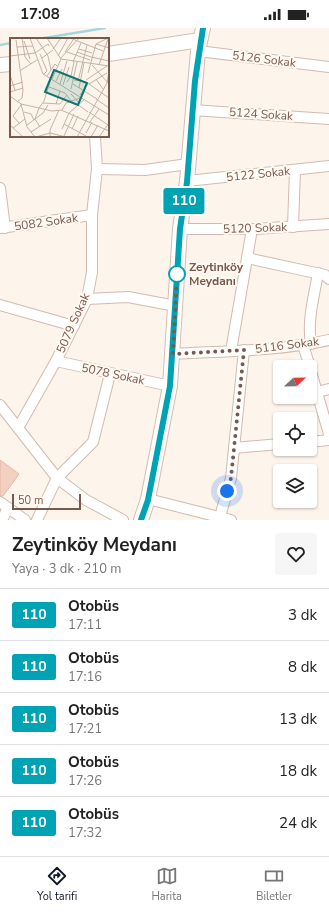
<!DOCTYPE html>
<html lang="tr">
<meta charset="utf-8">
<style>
body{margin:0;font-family:"Nunito Sans",sans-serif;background:#f6f6f6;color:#222;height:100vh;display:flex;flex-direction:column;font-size:15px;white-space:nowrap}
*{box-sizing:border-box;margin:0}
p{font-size:13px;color:#767676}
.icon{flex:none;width:22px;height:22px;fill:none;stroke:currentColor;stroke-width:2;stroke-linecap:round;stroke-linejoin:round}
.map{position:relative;height:492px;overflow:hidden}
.side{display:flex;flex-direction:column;background:#fff;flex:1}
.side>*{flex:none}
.badge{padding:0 8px;border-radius:3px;font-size:14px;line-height:26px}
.needle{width:26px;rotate:68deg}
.tools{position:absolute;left:273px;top:332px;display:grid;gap:8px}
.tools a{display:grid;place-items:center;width:44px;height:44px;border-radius:4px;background:#fff;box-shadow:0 1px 3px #0004;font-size:20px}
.scale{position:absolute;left:12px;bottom:10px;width:69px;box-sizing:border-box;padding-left:4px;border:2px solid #7a594c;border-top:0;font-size:11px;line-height:14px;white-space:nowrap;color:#7a594c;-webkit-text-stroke:3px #fff9f2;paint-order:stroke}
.you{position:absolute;width:20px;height:20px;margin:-10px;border:3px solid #fff;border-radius:50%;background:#1a73e8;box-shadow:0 0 0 6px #1a73e833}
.map>.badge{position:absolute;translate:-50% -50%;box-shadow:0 0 0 2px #fff}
.round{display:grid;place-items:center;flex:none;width:42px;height:42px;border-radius:4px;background:#f6f6f6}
.headline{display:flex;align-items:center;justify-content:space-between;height:68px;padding:0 12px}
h1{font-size:19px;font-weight:700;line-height:30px}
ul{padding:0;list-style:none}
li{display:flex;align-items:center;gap:12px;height:52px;padding:0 12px;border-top:1px solid #e0e0e0}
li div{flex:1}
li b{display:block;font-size:15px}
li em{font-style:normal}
li .badge{min-width:44px;font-weight:700;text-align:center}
.status{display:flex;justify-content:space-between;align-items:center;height:28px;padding:0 20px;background:#fff;direction:ltr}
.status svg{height:11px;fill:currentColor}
.tab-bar{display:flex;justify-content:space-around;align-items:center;height:56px;border-top:1px solid #e0e0e0;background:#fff;font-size:11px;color:#767676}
.tab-bar a{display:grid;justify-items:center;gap:2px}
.tab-bar .active{color:#111827}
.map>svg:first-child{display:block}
</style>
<div class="status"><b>17:08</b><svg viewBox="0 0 49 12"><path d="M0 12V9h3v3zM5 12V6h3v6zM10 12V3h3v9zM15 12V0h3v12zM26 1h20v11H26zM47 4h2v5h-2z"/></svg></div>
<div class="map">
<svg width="329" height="492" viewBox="0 0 329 492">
<rect width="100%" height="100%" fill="#fdf5eb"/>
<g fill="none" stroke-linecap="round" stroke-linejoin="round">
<g stroke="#a4d6da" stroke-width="2.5">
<path d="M38 11 105 0"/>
<path d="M0 17 11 15"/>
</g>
</g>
<path fill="#f3d1c2" stroke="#e6b6a2" d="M0 432 19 446 3 468H0Z"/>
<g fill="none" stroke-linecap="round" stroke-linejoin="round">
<g stroke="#d1bbaf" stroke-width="12">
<g id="street">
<path d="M198 23 329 39"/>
<path d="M192 82 329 91"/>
<path d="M97 141 145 142 188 136"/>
<path d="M187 153 329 138"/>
<path d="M0 160 5 200"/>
<path d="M293 199 295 142"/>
<path d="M0 200 92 187"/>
<path d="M180 201H255L329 196"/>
<path d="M247 230 325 247 329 251"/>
<path d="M87 271 128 269 176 278"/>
<path d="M0 277 74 298"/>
<path d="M311 316C307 292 314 269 318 245"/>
<path d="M303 317 310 339"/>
<path d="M231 323 252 201"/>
<path d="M173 326C225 323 278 323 329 312"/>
<path d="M56 333 170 358"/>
<path d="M310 340 329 406"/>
<path d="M317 364 329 361"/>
<path d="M0 377 57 450 86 472 123 492"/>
<path d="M18 400 56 333 87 271 92 244V187L97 141 95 108"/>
<path d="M310 414 329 412"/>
<path d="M234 420 280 416"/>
<path d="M148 471 231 492"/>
<path d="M0 474 25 492"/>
<path d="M2 492 8 480"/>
<path d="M37 492 57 450 93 414 110 346"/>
<path d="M219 492 231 450 244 322"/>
</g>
</g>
<g stroke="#d6bdaf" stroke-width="16">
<g id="secondary">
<path d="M108 26 200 12"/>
<path d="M0 37 11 36"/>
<path d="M141 492 148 471 170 358 180 201 187 153 198 23 203 0"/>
</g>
</g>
<use href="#street" stroke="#fff" stroke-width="10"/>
<use href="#secondary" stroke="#fff" stroke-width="14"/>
</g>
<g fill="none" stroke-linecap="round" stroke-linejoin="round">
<g stroke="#fff" stroke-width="9">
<path id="line" d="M141 492 148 472 170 358 180 201 187 154 195 53 203 0"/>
</g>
<use href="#line" stroke="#00a3b4" stroke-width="6"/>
<path stroke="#7a594c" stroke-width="4" stroke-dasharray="0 7.2" d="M177 246 173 326 244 322 231 450 227 463"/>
</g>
<circle fill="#fff" stroke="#00a3b4" stroke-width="2" cx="177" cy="246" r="8"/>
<g text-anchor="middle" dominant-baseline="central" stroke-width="4" stroke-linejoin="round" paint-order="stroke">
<g font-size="12" fill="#7a594c" stroke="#fff9f2">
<text transform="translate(264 31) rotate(7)">5126 Sokak</text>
<text transform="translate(261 86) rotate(4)">5124 Sokak</text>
<text transform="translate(258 146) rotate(-6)">5122 Sokak</text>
<text transform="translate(46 194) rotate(-8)">5082 Sokak</text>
<text transform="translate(255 200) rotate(-2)">5120 Sokak</text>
<text transform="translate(73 295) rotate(-66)">5079 Sokak</text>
<text transform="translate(287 317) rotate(-7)">5116 Sokak</text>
<text transform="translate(113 346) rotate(12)">5078 Sokak</text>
</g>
<g font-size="12" font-weight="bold" fill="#7a594c" stroke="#fff9f2" text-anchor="start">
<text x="189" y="239">Zeytinköy<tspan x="189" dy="14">Meydanı</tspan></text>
</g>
</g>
<g transform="translate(10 10)">
<rect width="99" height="99" fill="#fdf5eb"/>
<path fill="none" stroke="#c5b2a6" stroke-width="1" d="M12 0 15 19 21 26M20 0 33 36 99 77M26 0 38 18 41 32M37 0 51 21 99 28M60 0 93 13M6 2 13 52 12 60 7 64M14 3 20 21M86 6 99 10M7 9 23 8M43 11 51 0M69 11 82 15M55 14 63 2M57 14 80 22M67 14 81 19M30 16 37 33 34 36M0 18 25 15 38 6 39 8M48 18 58 0M81 19 99 23M32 20 43 12M50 21 69 0M63 24 71 5M82 27 99 46M89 27 98 1M11 32 27 22M78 35 86 6 98 0M0 37 5 52M37 38 45 26 47 28M42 41 51 21M86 41 93 51M64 42 76 44 99 60M76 42 97 28M46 43 52 31M68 43 77 7M57 44 61 38 64 24M50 46 57 23M63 46 87 61M79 46 97 35M53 47 59 29M0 48 13 44M39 49 55 55 62 64M69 50 74 25M61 51 67 24M0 54 13 50M61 56 69 65M70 57 78 46M0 58 11 66 29 70 34 63 41 41M86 61 99 70M33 65 50 66 57 57M11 66 17 89 25 99M46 66 50 53M67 66 78 74M52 72 56 65 70 60M14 74 21 76 24 82M79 74 98 87M59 75 75 61M80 84 89 71M9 85 3 78 11 67M54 86 76 98M0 87 13 99M17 87 33 75 38 67M30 89 25 81 29 70 42 73 51 72 99 93M3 90 15 81M52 91 59 75M62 91 68 78M21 94 41 81M76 95 82 84M54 98 64 76M26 99 40 95 56 99M40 99V92L49 72M67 99 97 45 99 34M81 99 88 87M89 99 99 85"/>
<path fill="#0f766e" fill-opacity="0.15" stroke="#0f766e" stroke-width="2" d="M44 32 77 45 68 67 35 54Z"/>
<rect width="99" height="99" fill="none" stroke="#7a594c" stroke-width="2"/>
</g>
</svg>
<div class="tools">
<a><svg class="needle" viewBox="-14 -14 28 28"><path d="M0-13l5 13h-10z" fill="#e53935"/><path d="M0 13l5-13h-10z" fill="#767676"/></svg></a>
<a><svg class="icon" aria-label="locate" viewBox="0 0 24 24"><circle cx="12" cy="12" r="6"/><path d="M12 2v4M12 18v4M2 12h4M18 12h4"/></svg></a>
<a><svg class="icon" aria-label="layers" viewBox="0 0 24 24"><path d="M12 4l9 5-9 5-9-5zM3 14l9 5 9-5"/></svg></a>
</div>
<div class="scale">50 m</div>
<div class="you" style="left:227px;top:463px"></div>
<b class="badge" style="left:184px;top:173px;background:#00a3b4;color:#fff">110</b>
</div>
<section class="side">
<div class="headline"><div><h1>Zeytinköy Meydanı</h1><p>Yaya · 3 dk · 210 m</p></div><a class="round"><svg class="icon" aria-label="heart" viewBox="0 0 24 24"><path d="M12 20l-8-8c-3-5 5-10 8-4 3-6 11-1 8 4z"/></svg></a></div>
<ul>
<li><span class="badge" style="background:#00a3b4;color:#fff">110</span><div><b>Otobüs</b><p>17:11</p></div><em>3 dk</em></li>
<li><span class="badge" style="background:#00a3b4;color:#fff">110</span><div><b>Otobüs</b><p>17:16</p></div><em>8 dk</em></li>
<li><span class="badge" style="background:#00a3b4;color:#fff">110</span><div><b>Otobüs</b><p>17:21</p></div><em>13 dk</em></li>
<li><span class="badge" style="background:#00a3b4;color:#fff">110</span><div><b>Otobüs</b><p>17:26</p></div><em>18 dk</em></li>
<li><span class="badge" style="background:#00a3b4;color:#fff">110</span><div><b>Otobüs</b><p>17:32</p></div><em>24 dk</em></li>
</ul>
</section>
<nav class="tab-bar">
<a class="active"><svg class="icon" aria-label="directions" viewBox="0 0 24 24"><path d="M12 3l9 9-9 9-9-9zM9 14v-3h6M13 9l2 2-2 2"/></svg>Yol tarifi</a>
<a><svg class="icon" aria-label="map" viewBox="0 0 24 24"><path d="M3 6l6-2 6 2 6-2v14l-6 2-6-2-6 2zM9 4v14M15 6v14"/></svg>Harita</a>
<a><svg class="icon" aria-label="tickets" viewBox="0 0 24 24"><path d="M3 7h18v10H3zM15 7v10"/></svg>Biletler</a>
</nav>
